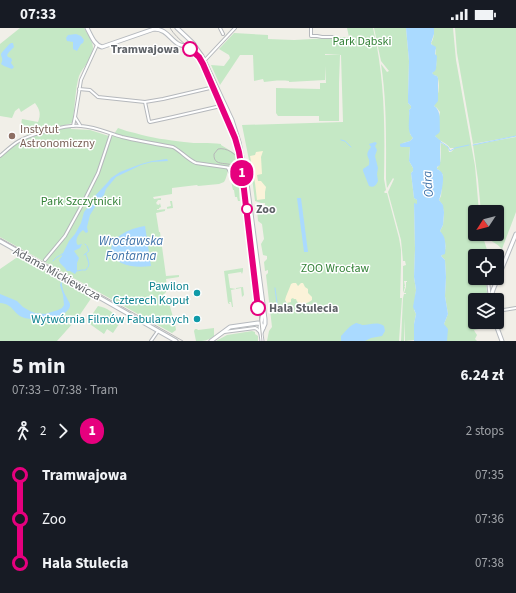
<!DOCTYPE html>
<meta charset="utf-8">
<style>
body{margin:0;font-family:"Source Sans 3",sans-serif;background:#20242c;color:#f1f3f6;height:100vh;display:flex;flex-direction:column;font-size:15px;white-space:nowrap}
*{box-sizing:border-box;margin:0}
p{font-size:13px;color:#9ea1a6}
.icon{flex:none;width:22px;height:22px;fill:none;stroke:currentColor;stroke-width:2;stroke-linecap:round;stroke-linejoin:round}
.map{position:relative;height:313px;overflow:hidden}
.side{display:flex;flex-direction:column;background:#171b24;flex:1}
.side>*{flex:none}
.badge{padding:0 8px;border-radius:13px;font-size:14px;line-height:26px}
.needle{width:26px;rotate:234deg}
.tools{position:absolute;left:468px;top:177px;display:grid;gap:8px}
.tools a{display:grid;place-items:center;width:36px;height:36px;border-radius:4px;background:#171b24;box-shadow:0 1px 3px #0004;font-size:20px}
.map>.badge{position:absolute;translate:-50% -50%;box-shadow:0 0 0 2px #fff}
.legs{display:flex;align-items:center;gap:6px;height:44px;padding:0 12px;font-size:13px}
.legs p{margin-inline-start:auto}
.head{display:flex;align-items:center;justify-content:space-between;height:68px;padding:0 12px}
h1{font-size:22px;font-weight:700;line-height:30px}
ul{padding:0 12px;list-style:none}
li{display:flex;align-items:center;gap:14px;height:44px;font-size:15px}
li i{display:grid;place-items:center;width:6px;height:100%;margin:0 5px;background:currentColor}
li i::after{content:'';width:10px;height:10px;margin:-5px;border:3px solid;border-radius:50%;background:#171b24}
li p{margin-inline-start:auto}
li:first-child i{background:linear-gradient(#0000 50%,currentColor 0)}
li:last-child i{background:linear-gradient(currentColor 50%,#0000 0)}
.status{display:flex;justify-content:space-between;align-items:center;height:28px;padding:0 20px;background:#171b24;direction:ltr}
.status svg{height:11px;fill:currentColor}
.map>svg:first-child{display:block}
</style>
<div class="status"><b>07:33</b><svg viewBox="0 0 49 12"><path d="M0 12V9h3v3zM5 12V6h3v6zM10 12V3h3v9zM15 12V0h3v12zM26 1h20v11H26zM47 4h2v5h-2z"/></svg></div>
<div class="map">
<svg width="516" height="313" viewBox="0 0 516 313">
<rect width="100%" height="100%" fill="#f1efe8"/>
<g fill="#c5e8c5">
<path d="M20 0H84C88 6 93 13 93 20 93 31 83 38 79 48 75 62 75 78 73 92L72 95 69 96 54 100 28 108C24 103 20 97 22 91L38 94C41 86 40 82 35 75L21 84 19 80 15 83 12 90 0 88V16Z"/>
<path d="M347 0H373C385 50 385 100 384 151L386 162 384 164 385 165H387L399 210 401 222V238L400 270H402L399 313H267L269 303 272 299 266 247 268 245V242L265 243 264 234 267 231V228L263 227 261 216 264 211 262 196 258 193 257 181 265 178V175H261L255 173 251 142 242 97 343 94 341 27 325 26V27H340L339 55V93H319V88H278L276 85V60L320 61V55H326L325 38V52L289 54V53C280 52 272 53 264 54L263 51 254 53 253 27H240L220 57 211 37 224 38 230 30 229 27 219 21 234 5 268 7V11L294 12 349 9Z"/>
<path d="M374 0H406L409 33 408 68V75L411 78V80L409 82 410 106 413 110 410 113 403 115 401 119H410L409 133 413 140V143L411 145 414 170 417 172V176H414L415 221 414 249 416 262 414 282 416 286 414 296V312L405 313V290L404 313H401L403 270 404 266H406V265H404L406 259V254H407V253H404L405 258H404L405 259 403 265V238L406 237 405 233H403L401 212 388 164 394 151 393 150 387 160 386 151C386 113 387 74 381 36L387 44 389 43 381 33Z"/>
<path d="M434 0H453L456 32 475 138 479 184H475V206H482L489 228H475V250H487L486 256 488 272H475V294H479L481 298 479 301 474 302 475 304 477 307 475 311 477 313H447L444 296 448 286 445 268 446 249 445 232 441 228C449 221 445 211 440 203L443 197 444 185 442 176 439 172 441 168 443 147 439 142 437 141V140C443 134 440 123 441 115L448 119 449 124H451L454 121V120H450C447 115 439 113 435 108L440 84 437 80 434 78C438 69 441 57 437 48L433 47 432 45C440 39 434 30 436 22L431 15C434 11 434 5 434 0Z"/>
<path d="M455 0H516V108L473 116 457 25Z"/>
<path d="M71 99V101L90 102 112 109 118 100C124 102 129 104 135 105 151 110 168 112 184 114 197 116 209 114 221 116V117L226 120 234 125 236 122 238 134 230 136C227 141 228 148 224 154L219 156 198 158 197 157 172 160V166L153 169 154 171 161 170V172H158L156 175H157L156 176 159 177 160 175 161 179 159 180V181H157V182L167 181V179L171 178 170 173H172L173 180 165 181V183L156 185 159 204H160L166 248 179 247V249L166 251 167 260 166 262V264L163 267 164 270 167 273 168 275H169L175 296 176 302 172 305 0 209V130C7 124 14 117 22 112 37 105 55 102 71 99Z"/>
<path d="M516 109V184L502 221C497 215 489 213 484 206H497V184H481L478 152 473 117Z"/>
<path d="M238 144C241 155 238 162 240 173H238L237 169H235L234 162H233L230 149 233 145Z"/>
<path d="M19 228 92 269 75 294H74L57 313H0V241Z"/>
<path d="M243 240V243L242 246 241 244 228 246 230 260 236 261V260L243 259 244 267 242 269 241 260 231 262 233 279H232L231 274H229L230 276H229L228 275 224 243Z"/>
<path d="M98 278C106 279 116 286 121 293L113 305 107 301 104 306 87 294Z"/>
<path d="M214 300V308C207 313 204 313 196 313L194 303 195 301H197L198 302Z"/>
<path d="M252 303 255 304V306L258 308V313H216L227 307Z"/>
</g>
<g fill="#fbf3d9">
<path d="M263 123 261 129 262 146 257 147 258 153H261L266 159 265 164V171L257 172 255 155 250 128 255 127 256 124Z"/>
<path d="M293 255H296L298 258 301 255H303L305 259 308 261V265L312 269V272C306 276 299 280 296 271H294L293 270 291 271V274L287 275 285 272C286 267 289 262 291 256Z"/>
</g>
<g fill="#aadaff">
<path d="M406 0H434V6L431 15V16L436 19 435 26 437 28 436 41 435 43 432 45 434 47 437 48 438 50V73L434 78C442 83 439 94 440 103L439 105 435 108 441 113C439 120 441 130 440 137L437 139V141C439 142 441 143 442 145 445 149 441 168 439 172L443 177 444 184V185L443 197 440 203C446 209 446 217 445 226L442 227 441 228 445 232 446 249 445 268 448 286 444 296 448 301 447 313H414V296L416 286 413 279 416 262 414 249 415 221 414 175 417 176V172L414 170 411 145 413 143V140L409 133 410 119H401L400 118V116L410 113 413 110C406 103 410 92 409 82L411 80V78L408 75V68L409 33Z"/>
<path d="M76 6 81 8 84 12 83 15 81 16 77 23 73 21V14L67 13 66 10 68 7Z"/>
<path d="M11 15H13L14 19 9 24 7 27 8 29 11 30 12 32 11 35 14 39 12 41 4 38 1 36C4 30 1 30 1 26 2 24 9 16 11 15Z"/>
<path d="M375 114 377 115 375 118 377 122 375 128 378 140 377 146 378 153C376 158 373 160 369 158L363 143V141L369 137C371 128 363 129 371 119L369 116Z"/>
<path d="M167 131 168 133 152 134 141 137 116 149 106 161 104 167 100 171 90 187 87 199 88 204 86 205 83 202C79 205 75 211 77 216L78 217 82 216 80 220 74 223 79 230 77 235V243L75 246 70 243H67L65 240 60 235 59 232 62 228 61 226 63 225 69 213 75 206 81 195 84 184 89 178 92 171 108 154 111 150 120 144 141 136 152 133Z"/>
<path d="M297 170H301L308 224H304Z"/>
<path d="M145 198 151 238C101 244 97 206 145 198Z"/>
<path d="M62 252C61 258 64 265 67 270 67 271 70 275 70 276 71 285 55 290 48 292 41 291 28 292 22 289 13 285 13 276 0 275V266L17 273 23 279 30 283 35 285 45 286 58 282 62 280 64 277 63 267 60 257Z"/>
<path d="M356 295C357 295 362 297 363 297 370 297 377 293 384 298L385 303 382 308 371 310 365 313H341V308C346 303 349 298 356 295Z"/>
</g>
<g fill="none" stroke-linecap="round" stroke-linejoin="round">
<g stroke="#aadaff" stroke-width="1">
<path d="M341 112 345 113 351 119"/>
<path d="M441 114 448 119 450 123 455 120 469 117"/>
<path d="M473 117 516 108"/>
<path d="M85 216 86 217"/>
<path d="M86 226 88 232"/>
<path d="M84 227 89 223 87 218"/>
<path d="M53 233 57 229 61 227"/>
<path d="M88 239 89 236 88 232"/>
<path d="M83 242H86L87 240"/>
<path d="M77 243 82 242"/>
<path d="M273 278 276 277 277 275 275 260"/>
</g>
<g stroke="#b5b8bc" stroke-width="4">
<g id="street">
<path d="M220 0 223 6"/>
<path d="M311 0V8H317L322 9H333"/>
<path d="M205 32 235 0"/>
<path d="M79 61 90 62 98 69 145 74 163 71 210 60 216 58"/>
<path d="M145 74 149 93 150 94 173 89 225 77"/>
<path d="M75 89 80 97"/>
<path d="M73 98 75 89 81 52 97 17"/>
<path d="M0 128C6 123 12 117 19 113 31 106 68 96 81 98 96 99 108 105 122 109 139 113 156 116 173 119 182 124 187 131 196 135L231 140 233 142"/>
<path d="M228 140 230 144 233 142 244 140"/>
<path d="M45 232 65 208 82 177 98 145 111 106"/>
<path d="M488 252 490 272"/>
<path d="M497 283 516 280"/>
<path d="M224 304 255 300 257 301 260 304"/>
<path d="M151 313 158 303"/>
</g>
</g>
<g stroke="#b6babf" stroke-width="5">
<g id="secondary">
<path d="M87 0C91 7 94 17 102 19L154 1C173 1 171 24 194 16"/>
<path d="M177 0 192 14 202 28 232 92 239 114 247 155 265 291V296L261 305"/>
<path d="M0 213 176 313"/>
<path d="M490 272 493 262 516 206"/>
<path d="M495 294 502 313"/>
<path d="M211 313 230 299 258 295 261 296 263 300"/>
<path d="M262 313 260 299 263 285"/>
</g>
</g>
<use href="#street" stroke="#fff" stroke-width="2"/>
<use href="#secondary" stroke="#fff" stroke-width="3"/>
<g stroke="#b6b7b8" stroke-width="1">
<path d="M170 0C178 13 192 20 201 32L235 110 239 124 254 236 262 313"/>
<path d="M240 134C237 126 226 119 218 121L214 126C213 143 235 128 241 146"/>
<path d="M0 210 183 313"/>
</g>
</g>
<g fill="none" stroke-linecap="round" stroke-linejoin="round">
<g stroke="#fff" stroke-width="9">
<path id="line-1" d="M190 21 199 29 203 36 235 110 239 124 241 136 258 280"/>
</g>
<use href="#line-1" stroke="#e6007e" stroke-width="6"/>
</g>
<g fill="#fff" stroke="#e6007e" stroke-width="2">
<circle cx="190" cy="21" r="7"/>
<circle cx="247" cy="181" r="5"/>
<circle cx="258" cy="280" r="7"/>
</g>
<circle fill="#8d6e63" stroke="#fff" stroke-width="1.5" cx="12" cy="108" r="4"/>
<g fill="#0f9aa8" stroke="#fff" stroke-width="1.5">
<circle cx="197" cy="265" r="4"/>
<circle cx="197" cy="291" r="4"/>
</g>
<g text-anchor="middle" dominant-baseline="central" stroke-width="3" stroke-linejoin="round" paint-order="stroke">
<g font-size="12" fill="#348238" stroke="#fff">
<text x="362" y="13">Park Dąbski</text>
<text x="81" y="173">Park Szczytnicki</text>
<text x="335" y="240">ZOO Wrocław</text>
</g>
<g font-size="12" font-weight="bold" fill="#5f6368" stroke="#fff" text-anchor="start">
<text x="179" y="21" text-anchor="end">Tramwajowa</text>
<text x="256" y="181">Zoo</text>
<text x="269" y="280">Hala Stulecia</text>
</g>
<g font-size="12" fill="#785e54" stroke="#fff" text-anchor="start">
<text x="20" y="101">Instytut<tspan x="20" dy="14">Astronomiczny</tspan></text>
</g>
<g font-size="12" fill="#5f6368" stroke="#fff">
<text transform="translate(57 246) rotate(29)">Adama Mickiewicza</text>
</g>
<g font-size="12" fill="#0d838f" stroke="#fff" text-anchor="end">
<text x="189" y="258">Pawilon<tspan x="189" dy="14">Czterech Kopuł</tspan></text>
<text x="189" y="291">Wytwórnia Filmów Fabularnych</text>
</g>
<g font-size="13" font-style="italic" fill="#4174aa" stroke="#fff">
<text transform="translate(428 156) rotate(-94)">Odra</text>
<text x="131" y="213">Wrocławska<tspan x="131" dy="15">Fontanna</tspan></text>
</g>
</g>
</svg>
<div class="tools">
<a><svg class="needle" viewBox="-14 -14 28 28"><path d="M0-13l5 13h-10z" fill="#e53935"/><path d="M0 13l5-13h-10z" fill="#9ea1a6"/></svg></a>
<a><svg class="icon" aria-label="locate" viewBox="0 0 24 24"><circle cx="12" cy="12" r="6"/><path d="M12 2v4M12 18v4M2 12h4M18 12h4"/></svg></a>
<a><svg class="icon" aria-label="layers" viewBox="0 0 24 24"><path d="M12 4l9 5-9 5-9-5zM3 14l9 5 9-5"/></svg></a>
</div>
<b class="badge" style="left:242px;top:145px;background:#e6007e;color:#fff">1</b>
</div>
<section class="side">
<div class="head"><div><h1>5 min</h1><p>07:33 – 07:38 · Tram</p></div><b>6.24 zł</b></div>
<div class="legs"><svg class="icon" aria-label="walk" viewBox="0 0 24 24"><circle cx="13" cy="4" r="2"/><path d="M13 8l-2 6 4 7M11 14l-3 7M7 12l3-4h3l4 4"/></svg>2<svg class="icon" aria-label="forward" viewBox="0 0 24 24"><path d="M9 5l7 7-7 7"/></svg><b class="badge" style="background:#e6007e;color:#fff">1</b><p>2 stops</p></div>
<ul>
<li><i style="color:#e6007e"></i><b>Tramwajowa</b><p>07:35</p></li>
<li><i style="color:#e6007e"></i><span>Zoo</span><p>07:36</p></li>
<li><i style="color:#e6007e"></i><b>Hala Stulecia</b><p>07:38</p></li>
</ul>
</section>
